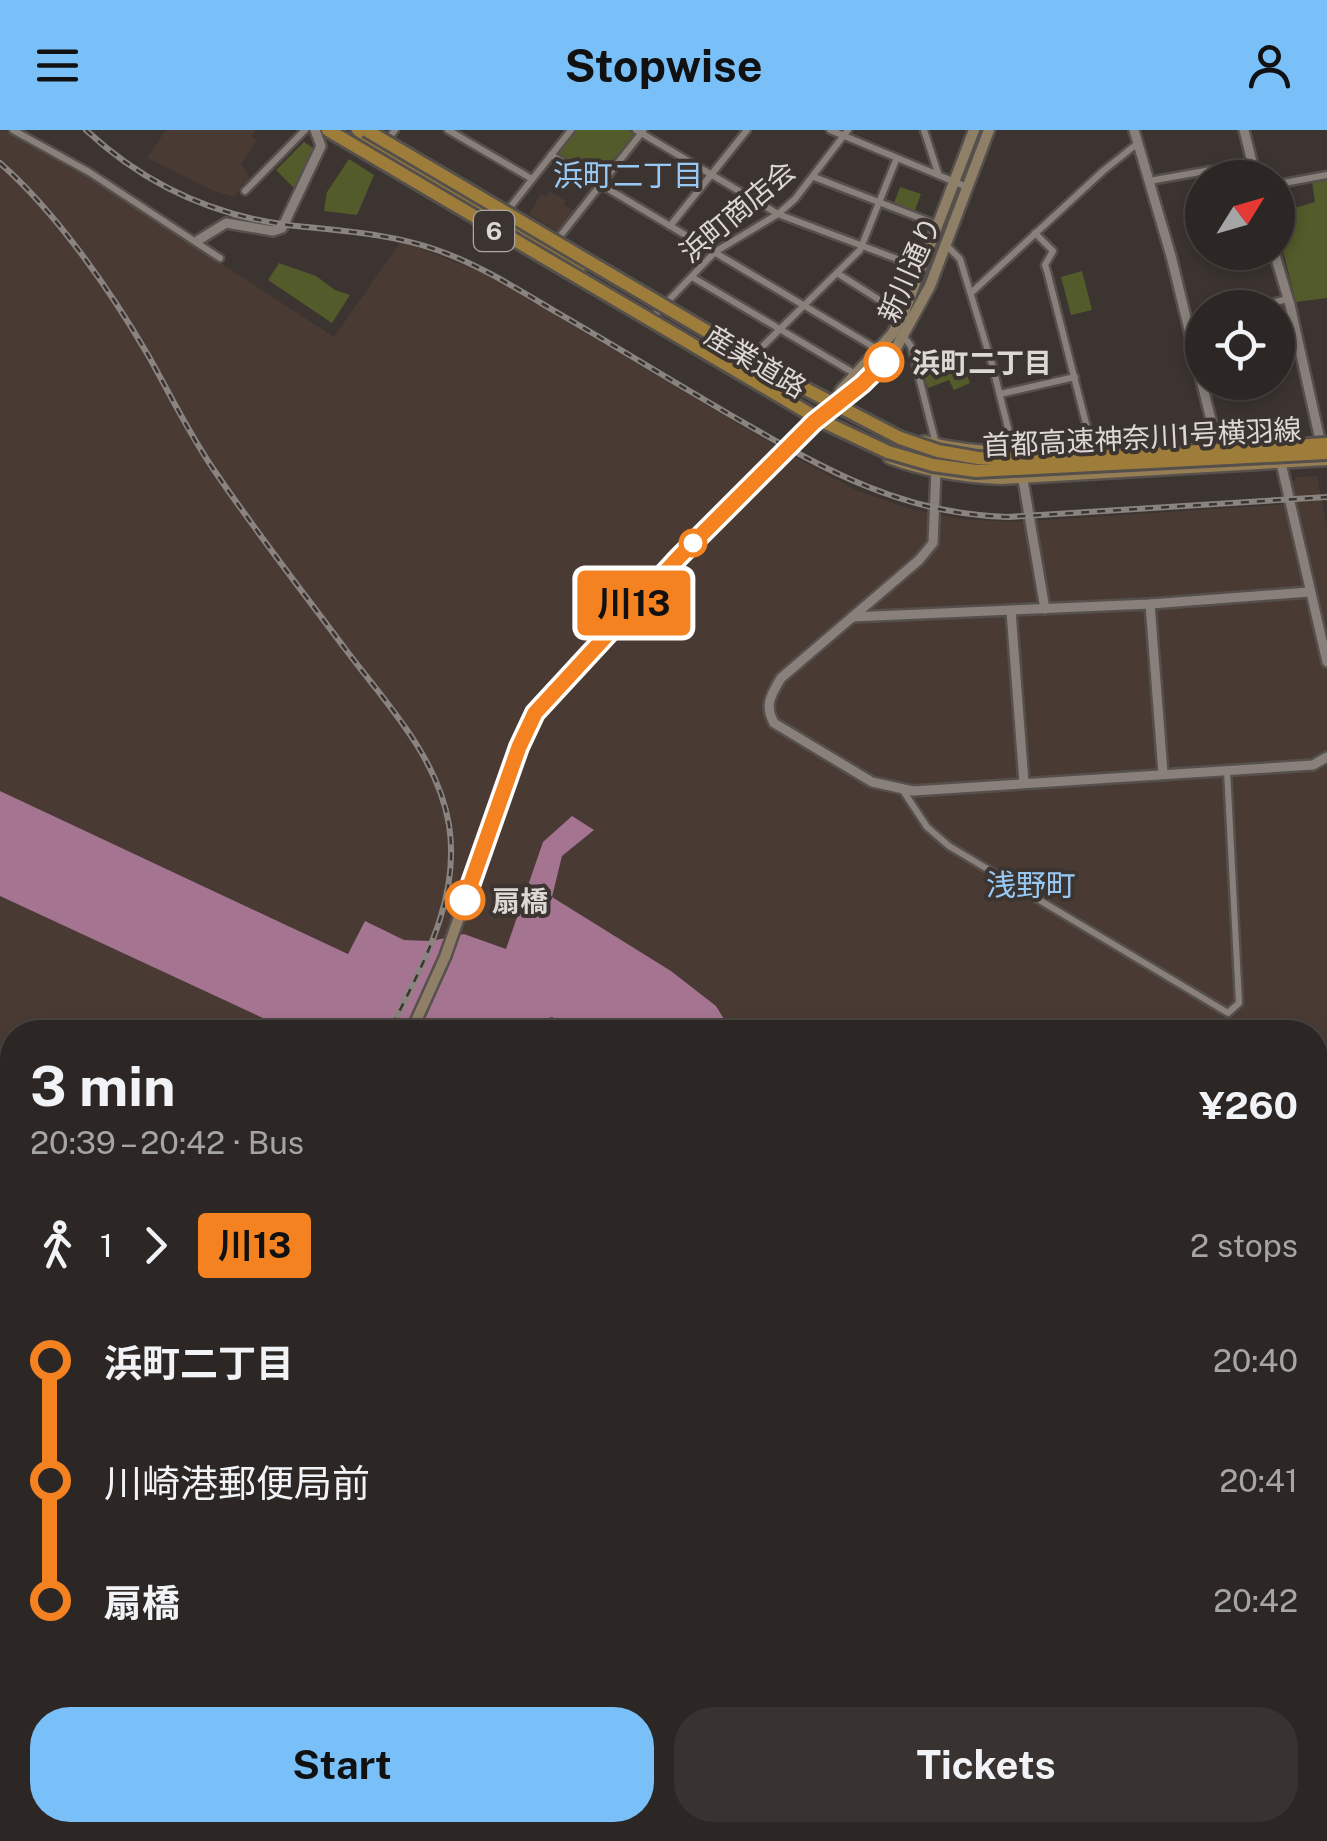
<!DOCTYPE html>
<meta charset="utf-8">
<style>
body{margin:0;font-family:"Public Sans","Noto Sans JP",sans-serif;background:#383331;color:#f1f3f6;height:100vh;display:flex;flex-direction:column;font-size:38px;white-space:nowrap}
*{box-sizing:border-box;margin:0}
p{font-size:32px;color:#a6a5a6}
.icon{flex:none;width:55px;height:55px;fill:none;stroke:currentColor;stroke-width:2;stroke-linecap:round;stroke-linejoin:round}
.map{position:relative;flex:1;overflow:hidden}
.panel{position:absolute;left:0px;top:890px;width:1328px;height:822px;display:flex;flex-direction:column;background:#2c2724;border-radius:40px 40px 0 0;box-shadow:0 5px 15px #0003,0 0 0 2px #484441}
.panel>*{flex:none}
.badge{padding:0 20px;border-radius:8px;font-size:35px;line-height:65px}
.needle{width:65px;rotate:53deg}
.tools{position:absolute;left:1185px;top:30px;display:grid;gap:20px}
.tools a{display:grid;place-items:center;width:110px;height:110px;border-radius:50%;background:#2c2724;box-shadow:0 5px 15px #0003,0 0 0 2px #484441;font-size:50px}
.map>.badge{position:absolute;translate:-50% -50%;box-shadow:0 0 0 5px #fff}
.legs{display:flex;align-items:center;gap:15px;height:110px;padding:0 30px;font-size:32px}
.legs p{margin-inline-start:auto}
.headline{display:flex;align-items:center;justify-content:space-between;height:170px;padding:0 30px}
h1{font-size:55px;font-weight:700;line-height:75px}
.primary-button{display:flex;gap:20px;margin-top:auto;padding:20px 30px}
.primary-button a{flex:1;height:115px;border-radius:40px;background:#79bff8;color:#111;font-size:40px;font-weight:700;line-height:115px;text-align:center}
.primary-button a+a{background:#383331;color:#f1f3f6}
ul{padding:0 30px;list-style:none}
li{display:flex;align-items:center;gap:35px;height:120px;font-size:38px}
li i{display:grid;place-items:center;width:15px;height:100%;margin:0 12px;background:currentColor}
li i::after{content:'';width:25px;height:25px;margin:-12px;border:8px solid;border-radius:50%;background:#2c2724}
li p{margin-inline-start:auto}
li:first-child i{background:linear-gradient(#0000 50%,currentColor 0)}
li:last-child i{background:linear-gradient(currentColor 50%,#0000 0)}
header{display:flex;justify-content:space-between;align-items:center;height:130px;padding:0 30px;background:#79bff8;color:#111;font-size:45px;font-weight:700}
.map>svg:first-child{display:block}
</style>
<header><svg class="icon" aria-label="menu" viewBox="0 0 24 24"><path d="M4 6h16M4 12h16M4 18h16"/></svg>Stopwise<svg class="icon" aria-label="person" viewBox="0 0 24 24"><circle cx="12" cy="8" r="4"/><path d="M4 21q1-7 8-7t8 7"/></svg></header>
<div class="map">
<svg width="1327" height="1711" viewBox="0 0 1327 1711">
<rect width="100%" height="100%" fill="#3b3430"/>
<g fill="#493b34">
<path d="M0 0 15 4 77 40 334 207 401 111 486 144 789 324 858 361 911 379 963 389 1014 392 1290 374V355L1297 347 1317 346 1327 398V1102L1315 1112V902H748L737 896 729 897 716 876 671 841 552 767 562 726 594 700 543 712 507 819 464 804 431 811 404 810 365 792 349 824 0 661Z"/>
<path d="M166 0H255L251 7 257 10 241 34 251 50 242 54 235 67 214 61 147 28Z"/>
<path d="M550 61 566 71 564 75 575 81 557 101 529 84 541 64 546 67Z"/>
<path d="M0 766 293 902H12V1700H590L578 1711H0Z"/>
<path d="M552 887 578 902H531L539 890Z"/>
<path d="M1327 1391V1711H899L911 1700H1315V1397Z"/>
</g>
<g fill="#535b2b">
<path d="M574 0H629L634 6 598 47 560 24 559 19Z"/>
<path d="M304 12 315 19 297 61 276 40Z"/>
<path d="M349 29 374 45 357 85 324 81 327 62Z"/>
<path d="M1327 49V168L1296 172 1278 102V83L1315 72 1312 52Z"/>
<path d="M900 57 921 64 914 83 893 76Z"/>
<path d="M279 133 316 146 335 160 350 165 332 193 268 150Z"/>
<path d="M1082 141 1092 180 1071 185 1061 147Z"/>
<path d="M958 221 970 253 954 260 949 250 928 258 920 234Z"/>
</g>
<g fill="#a57490">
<path d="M0 661 348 824 365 791 404 810 431 811 464 804 506 819 543 712 572 686 594 700 562 726 552 767 671 841 716 876 729 897 737 896 748 902H578L552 887 539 891 531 902H466L388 894 384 902H293L0 766Z"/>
<path d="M1327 1102V1391L1315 1397V1112Z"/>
<path d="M590 1700H911L899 1711H578Z"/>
</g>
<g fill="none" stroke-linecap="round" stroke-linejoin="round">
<g stroke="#56504d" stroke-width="11">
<g id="minor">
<path d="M13 0 89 42 220 128"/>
<path d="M448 0 532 49"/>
<path d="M636 0 778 84 921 138"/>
<path d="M830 0 967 57"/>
<path d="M924 0 938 43"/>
<path d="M385 13 395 0"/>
<path d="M551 25 877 219"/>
<path d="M814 47 938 95"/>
<path d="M1149 51 1211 40"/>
<path d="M1278 54 1327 45"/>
<path d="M245 61 305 0"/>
<path d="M508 80 571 0"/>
<path d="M670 96 747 0"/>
<path d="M1035 103 1053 121 1045 135 1047 141 1093 321"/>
<path d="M557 110 643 1"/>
<path d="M946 115 960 129 992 234 1014 322"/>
<path d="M837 143 903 185"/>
<path d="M692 147 857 245"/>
<path d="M971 163 1103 41 1138 13"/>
<path d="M1253 178 1287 169"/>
<path d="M649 191 715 122 778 84 795 69 848 0"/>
<path d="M904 207 911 216 936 314"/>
<path d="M755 224 860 120 896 30"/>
<path d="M1000 264 1075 247"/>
<path d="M902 659 927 697 949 716 1228 883 1239 873 1227 640"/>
</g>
</g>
<g stroke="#56504d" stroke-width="14">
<g id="tertiary">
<path d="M1134 0 1171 126 1217 315"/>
<path d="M1244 0 1256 48"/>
<path d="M197 111 226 93 273 101 282 98 321 16 315 0"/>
<path d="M1274 122 1290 175 1322 319"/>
<path d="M937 317 933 413 919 430 781 548C771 565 764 575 774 593L872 652 913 661 1313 635 1327 627"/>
<path d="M1281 333 1327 532"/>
<path d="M1022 344 1045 479"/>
<path d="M1150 474 1163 643"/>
<path d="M1011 481 1024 653"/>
<path d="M852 487 1150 474 1309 462"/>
<path d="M0 1301 12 1297"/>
<path d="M33 1711 38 1700"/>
</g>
</g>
<g stroke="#56504d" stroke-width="15">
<g id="secondary">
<path d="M836 272 841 260 892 204 903 185 974 0"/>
<path d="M411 902 445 827 519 617 535 583 651 455 814 292 862 254 896 218 930 156 989 0"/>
</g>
</g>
<g stroke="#56504d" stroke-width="15">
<g id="primary">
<path d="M924 311C987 327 1052 323 1116 320"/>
<path d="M889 328C925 342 962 347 1001 349L1327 330"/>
</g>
</g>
<g stroke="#56504d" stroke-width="18">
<path id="motorway" d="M358 0C429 52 504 93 580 136"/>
</g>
<use href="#minor" stroke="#89807b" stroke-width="6"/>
<use href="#tertiary" stroke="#89807b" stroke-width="9"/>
<use href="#secondary" stroke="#8f7f67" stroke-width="10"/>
<use href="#primary" stroke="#957e53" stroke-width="10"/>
<use href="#motorway" stroke="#9d7d39" stroke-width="12"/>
<g stroke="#8a8480" stroke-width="6">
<g id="rail">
<path d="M86 0C143 53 211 85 288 95 339 101 389 103 437 120 480 135 519 160 558 183 617 217 675 253 734 287 824 339 900 384 1008 387L1327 367"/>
<path d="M0 33C56 82 110 160 148 225 170 264 190 306 216 343 257 403 302 461 346 520 386 573 438 627 449 695 461 770 421 837 389 902"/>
<path d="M0 1229 12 1225"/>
</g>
</g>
<use href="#rail" stroke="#3b3430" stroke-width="2.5" stroke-dasharray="8" stroke-linecap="butt"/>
<g stroke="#56504d" stroke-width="18" stroke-linecap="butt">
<g id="motorway-bridge">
<path d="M328 0 822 291 888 322 933 335 976 341 1327 323"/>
<path d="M366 0 798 255 900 308 938 321 978 328 1041 330 1327 314"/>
</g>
</g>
<use href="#motorway-bridge" stroke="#9d7d39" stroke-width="12"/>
</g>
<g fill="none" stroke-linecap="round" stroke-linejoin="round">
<g stroke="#fff" stroke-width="22">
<path id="line-1" d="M465 770 519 617 535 583 679 427 814 292 862 254 884 232"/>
</g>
<use href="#line-1" stroke="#f58220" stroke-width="15"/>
</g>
<g fill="#fff" stroke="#f58220" stroke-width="5">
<circle cx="884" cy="232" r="18"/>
<circle cx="693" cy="413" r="12"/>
<circle cx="465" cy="770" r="18"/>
</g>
<g text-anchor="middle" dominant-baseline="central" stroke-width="8" stroke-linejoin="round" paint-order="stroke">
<rect fill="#3b3430" stroke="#aca7a4" stroke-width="2.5" x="474" y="81" width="40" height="40" rx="8"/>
<g font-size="25" font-weight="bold" fill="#ddd8d5">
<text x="494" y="101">6</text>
</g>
<g font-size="28" fill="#ddd8d5" stroke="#3b3430">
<text transform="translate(737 81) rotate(-40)">浜町商店会</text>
<text transform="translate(909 139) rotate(-66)">新川通り</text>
<text transform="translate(756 231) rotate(31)">産業道路</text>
<text transform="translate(1142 307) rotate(-3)">首都高速神奈川1号横羽線</text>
</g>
<g font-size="28" font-weight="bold" fill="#ddd8d5" stroke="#3b3430" text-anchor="start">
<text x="912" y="232">浜町二丁目</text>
<text x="492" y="770">扇橋</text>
</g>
<g font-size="30" fill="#97c9f4" stroke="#3b3430">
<text x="628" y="45">浜町二丁目</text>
<text x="1031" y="755">浅野町</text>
</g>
</g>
</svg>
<div class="tools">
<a><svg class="needle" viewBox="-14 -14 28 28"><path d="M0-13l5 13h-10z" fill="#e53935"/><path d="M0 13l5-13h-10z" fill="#a6a5a6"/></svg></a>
<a><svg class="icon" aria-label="locate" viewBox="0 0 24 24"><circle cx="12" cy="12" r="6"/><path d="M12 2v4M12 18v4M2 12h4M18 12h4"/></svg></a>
</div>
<b class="badge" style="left:634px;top:473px;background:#f58220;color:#111">川13</b>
<section class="panel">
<div class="headline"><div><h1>3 min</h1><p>20:39 – 20:42 · Bus</p></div><b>¥260</b></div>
<div class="legs"><svg class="icon" aria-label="walk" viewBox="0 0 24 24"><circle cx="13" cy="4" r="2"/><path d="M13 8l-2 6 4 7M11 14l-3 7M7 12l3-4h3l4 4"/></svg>1<svg class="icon" aria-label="forward" viewBox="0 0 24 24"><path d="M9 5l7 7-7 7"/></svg><b class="badge" style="background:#f58220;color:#111">川13</b><p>2 stops</p></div>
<ul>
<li><i style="color:#f58220"></i><b>浜町二丁目</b><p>20:40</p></li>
<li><i style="color:#f58220"></i><span>川崎港郵便局前</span><p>20:41</p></li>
<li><i style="color:#f58220"></i><b>扇橋</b><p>20:42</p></li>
</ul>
<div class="primary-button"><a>Start</a><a>Tickets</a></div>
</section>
</div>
